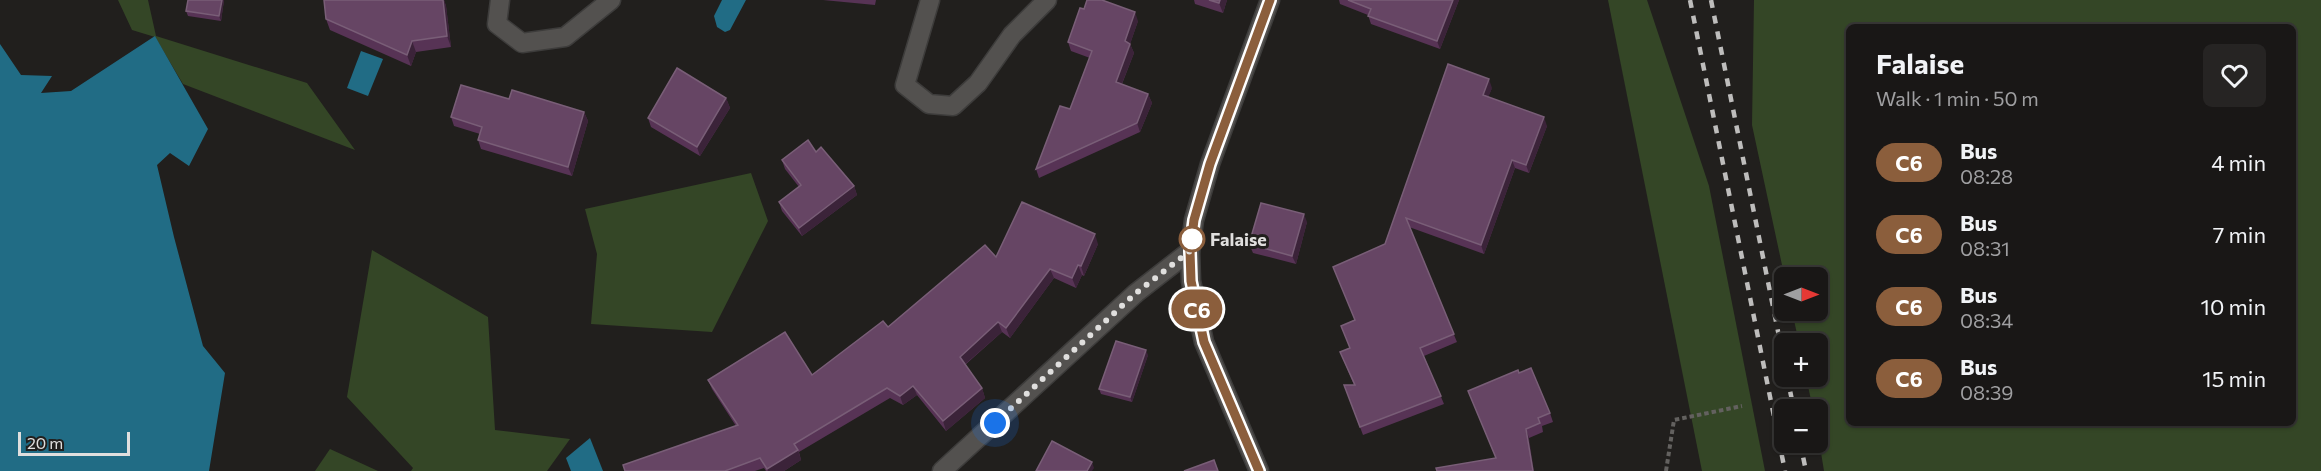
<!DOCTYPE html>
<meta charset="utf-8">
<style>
body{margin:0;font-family:Commissioner,sans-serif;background:#262423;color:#f1f3f6;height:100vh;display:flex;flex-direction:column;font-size:22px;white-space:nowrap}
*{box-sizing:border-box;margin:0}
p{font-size:20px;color:#9f9fa1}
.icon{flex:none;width:33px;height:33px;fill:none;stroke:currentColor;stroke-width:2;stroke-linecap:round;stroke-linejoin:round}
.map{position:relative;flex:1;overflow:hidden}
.sheet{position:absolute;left:1846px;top:24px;width:450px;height:402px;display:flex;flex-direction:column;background:#191716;border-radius:9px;box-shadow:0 2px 4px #0004,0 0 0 2px #373635}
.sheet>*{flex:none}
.badge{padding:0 12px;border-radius:20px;font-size:21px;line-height:39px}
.needle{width:39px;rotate:90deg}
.controls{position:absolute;left:1774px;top:267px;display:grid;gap:12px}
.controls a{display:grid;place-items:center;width:54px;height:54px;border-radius:9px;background:#191716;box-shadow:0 2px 4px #0004,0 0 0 2px #373635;font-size:30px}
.scale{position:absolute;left:18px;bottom:15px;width:112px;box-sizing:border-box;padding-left:6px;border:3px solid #e0dfde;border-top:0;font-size:16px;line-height:21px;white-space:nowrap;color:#e0dfde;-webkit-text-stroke:4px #211f1d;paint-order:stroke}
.you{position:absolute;width:30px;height:30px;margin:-15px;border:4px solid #fff;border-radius:50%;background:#1a73e8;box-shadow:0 0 0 9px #1a73e833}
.map>.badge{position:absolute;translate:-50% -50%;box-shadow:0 0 0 3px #fff}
.round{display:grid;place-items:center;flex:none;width:63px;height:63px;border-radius:9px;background:#262423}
.summary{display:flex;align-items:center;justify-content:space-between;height:102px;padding:0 30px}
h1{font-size:28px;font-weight:700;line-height:45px}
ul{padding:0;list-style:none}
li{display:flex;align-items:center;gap:18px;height:72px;padding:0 30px}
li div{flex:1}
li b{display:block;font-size:22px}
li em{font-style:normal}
li .badge{min-width:66px;font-weight:700;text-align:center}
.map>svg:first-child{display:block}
</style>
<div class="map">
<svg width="2321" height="471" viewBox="0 0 2321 471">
<rect width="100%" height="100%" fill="#211f1d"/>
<g fill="#344626" fill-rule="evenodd">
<path d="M118 0H148L156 36 307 83 355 150 183 84 155 37 132 30Z"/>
<path d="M1608 0H1647L1709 186 1765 471H1702Z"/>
<path d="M1754 0H2321V471H1824L1818 434V410L1813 409 1806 377 1818 376V344L1799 343 1792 311 1818 310V278L1785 279 1752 125ZM1850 27H2294V423H1850Z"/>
<path d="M751 173 768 221 712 332 591 324 597 254 585 209Z"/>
<path d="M372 250 488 317 495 430 570 439 547 471H411L413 468 347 397Z"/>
<path d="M330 449 378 471H315Z"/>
</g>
<g fill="#216c85">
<path d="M722 0H746L730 30 725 32 717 27 714 16Z"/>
<path d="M155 36 208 129 189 166 170 153 157 165 174 237 203 346 225 373 209 471H0V44L21 75 52 76 41 93 71 91Z"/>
<path d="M361 51 383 59 368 96 347 88Z"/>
<path d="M590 438 603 471H571L566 458Z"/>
</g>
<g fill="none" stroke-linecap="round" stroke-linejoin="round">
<g stroke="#3d3c3b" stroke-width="21">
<g id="street">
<path d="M500 0 497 24 522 43 565 37 611 0"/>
<path d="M930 0 905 85 929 104 953 106 978 83 1012 35 1047 0"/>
<path d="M942 471 1136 293 1190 251"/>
<path d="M1259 471 1204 342 1191 281 1190 251 1194 220 1210 164 1270 0"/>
</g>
</g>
<path stroke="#63615f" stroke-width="4" stroke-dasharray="4.5 3" stroke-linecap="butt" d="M1666 471 1674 420 1742 406"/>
<use href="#street" stroke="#53514f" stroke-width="18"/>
<g stroke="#bebdbc" stroke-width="4.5" stroke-dasharray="8 8" stroke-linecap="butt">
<path d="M1690 0 1785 471"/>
<path d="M1711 0 1785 366"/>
<path d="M1787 376 1794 410"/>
<path d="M1800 442 1806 471"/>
</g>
</g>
<g fill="#573355">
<path d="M224 0 221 21 188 16 186 11Z"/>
<path d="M324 0H444L446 6 451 47 416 52 411 66 330 30 326 19Z"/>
<path d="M823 0H876L875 5Z"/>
<path d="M1194 0H1227L1223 13 1195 4Z"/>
<path d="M1339 0H1459L1440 49 1371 24 1368 15 1340 4Z"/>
<path d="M1138 21 1130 44 1134 53 1122 84 1148 94 1152 103 1140 132 1039 178 1036 169 1070 109 1090 58 1071 51 1068 42Z"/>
<path d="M1492 88 1488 97 1547 126 1529 173 1515 168 1484 254 1409 227 1457 342 1424 356 1444 404 1363 435 1344 385H1354L1340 352 1350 348 1341 326 1354 320 1385 244Z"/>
<path d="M726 98 730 108 700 156 651 127 648 118Z"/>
<path d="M509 99 584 112 588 121 572 176 481 149 478 140 480 134 454 126 451 117Z"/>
<path d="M816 152 854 186 857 195 802 236 782 211 779 202 799 187 785 169 782 160Z"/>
<path d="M1307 222 1296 264 1253 253 1249 244Z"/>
<path d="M1098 244 1084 276 1082 275 1076 288 1054 278 1010 338 1002 332 965 365 982 388 985 398 946 431 917 395 903 405 890 398 799 452 801 460 784 471H766L764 468 755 471H625L736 426 712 389 708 380 812 375 888 327 996 257Z"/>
<path d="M1148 355 1132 402 1101 394 1099 389Z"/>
<path d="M1519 373 1550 413 1553 422 1542 426 1543 432 1529 438 1496 458Z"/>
</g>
<g fill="#3b2339">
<path d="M222 0H224L221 21 219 16Z"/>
<path d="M443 0H444L446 6 451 47 447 36Z"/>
<path d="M1220 0H1227L1223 13 1219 3Z"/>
<path d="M1453 0H1459L1440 49 1437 41Z"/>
<path d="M1135 12 1138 21 1130 44 1134 53 1119 91 1116 82 1125 41Z"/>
<path d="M412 41 416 52 411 66 407 55Z"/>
<path d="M1489 79 1492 88 1486 103 1483 95Z"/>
<path d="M1148 94 1152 103 1140 132 1137 123Z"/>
<path d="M726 98 730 108 700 156 697 147Z"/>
<path d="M584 112 588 121 572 176 568 167Z"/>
<path d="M1544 117 1547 126 1529 173 1526 165Z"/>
<path d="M1512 160 1515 168 1484 254 1481 245Z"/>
<path d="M854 186 857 195 802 236 799 228Z"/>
<path d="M1304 214 1307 222 1296 264 1292 256Z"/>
<path d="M1095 234 1098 244 1084 276 1081 266Z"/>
<path d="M1078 265 1082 275 1076 288 1072 278Z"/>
<path d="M1050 269 1054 278 1010 338 1006 328Z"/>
<path d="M998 322 1002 332 963 366 960 357Z"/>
<path d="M1146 350 1148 355 1132 402 1130 397Z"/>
<path d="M913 386 917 395 903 405 900 396Z"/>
<path d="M982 388 985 398 946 431 943 421Z"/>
<path d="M1526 429 1529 438 1534 471H1533Z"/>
<path d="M798 450 801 460 784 471H768L767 469Z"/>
<path d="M1092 462 1094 468 1092 471H1087Z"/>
</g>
<g fill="#664564" stroke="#795e77" stroke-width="1.5">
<path d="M188 0H222L219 16 186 11Z"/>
<path d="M324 0H443L447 36 412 41 407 55 326 19Z"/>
<path d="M1087 0H1102L1135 12 1125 41 1130 44 1116 82 1148 94 1137 123 1036 169 1060 106 1070 109 1092 51 1068 42 1080 8 1084 9Z"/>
<path d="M1209 0H1220L1219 3Z"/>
<path d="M1348 0H1453L1437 41 1368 16 1371 9Z"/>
<path d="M1448 64 1489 79 1483 95 1544 117 1526 165 1512 160 1481 245 1406 218 1454 334 1420 348 1441 396 1360 427 1344 385H1355L1340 352 1350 348 1341 326 1355 320 1333 267 1385 244Z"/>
<path d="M677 68 726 98 697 147 648 118Z"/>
<path d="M461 85 509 99 512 90 584 112 568 167 478 140 482 127 451 117Z"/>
<path d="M808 140 816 152 821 147 854 186 799 228 779 202 801 185 782 160Z"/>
<path d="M1022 202 1095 234 1081 266 1078 265 1072 278 1050 269 1006 328 998 322 960 357 982 388 943 421 913 386 900 396 887 388 794 444 798 450 767 469 760 458 725 471H625L623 465 738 425 708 380 785 332 812 375 883 321 888 327 985 245 996 257Z"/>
<path d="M1261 203 1304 214 1292 256 1249 244Z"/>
<path d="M1116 341 1146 350 1130 397 1099 389Z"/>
<path d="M1531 368 1550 413 1538 418 1540 423 1526 429 1533 471H1437L1436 468 1496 458 1468 391 1518 370 1519 373Z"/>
<path d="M1052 441 1092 462 1087 471H1036Z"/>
<path d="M1214 460 1218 471H1184Z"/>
</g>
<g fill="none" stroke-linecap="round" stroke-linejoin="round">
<g stroke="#fff" stroke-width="14">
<path id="line" d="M1259 471 1204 342 1191 281 1190 251 1194 220 1210 164 1270 0"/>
</g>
<use href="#line" stroke="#8b5e3c" stroke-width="9"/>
<path stroke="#e0dfde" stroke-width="6" stroke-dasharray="0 10.8" d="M995 423 1136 293 1190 251 1192 235V239"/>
</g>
<circle fill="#fff" stroke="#8b5e3c" stroke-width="3" cx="1192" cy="239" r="12"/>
<g text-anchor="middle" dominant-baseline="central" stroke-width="6" stroke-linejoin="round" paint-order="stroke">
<g font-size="18" font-weight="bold" fill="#e0dfde" stroke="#211f1d" text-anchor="start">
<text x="1210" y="239">Falaise</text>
</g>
</g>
</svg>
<div class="controls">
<a><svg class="needle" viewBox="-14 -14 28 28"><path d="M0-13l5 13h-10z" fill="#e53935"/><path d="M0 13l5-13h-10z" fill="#9f9fa1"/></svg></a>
<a>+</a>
<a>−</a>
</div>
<div class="scale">20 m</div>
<div class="you" style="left:995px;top:423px"></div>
<b class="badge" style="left:1197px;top:309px;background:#8b5e3c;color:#fff">C6</b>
<section class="sheet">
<div class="summary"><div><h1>Falaise</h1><p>Walk · 1 min · 50 m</p></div><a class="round"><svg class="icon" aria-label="heart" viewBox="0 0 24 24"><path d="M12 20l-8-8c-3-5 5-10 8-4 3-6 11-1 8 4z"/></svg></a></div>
<ul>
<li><span class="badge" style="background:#8b5e3c;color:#fff">C6</span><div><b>Bus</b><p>08:28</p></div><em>4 min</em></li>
<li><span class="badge" style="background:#8b5e3c;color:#fff">C6</span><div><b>Bus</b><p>08:31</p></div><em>7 min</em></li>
<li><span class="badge" style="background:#8b5e3c;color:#fff">C6</span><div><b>Bus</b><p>08:34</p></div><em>10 min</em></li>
<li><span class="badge" style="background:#8b5e3c;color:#fff">C6</span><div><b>Bus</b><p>08:39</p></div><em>15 min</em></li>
</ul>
</section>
</div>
